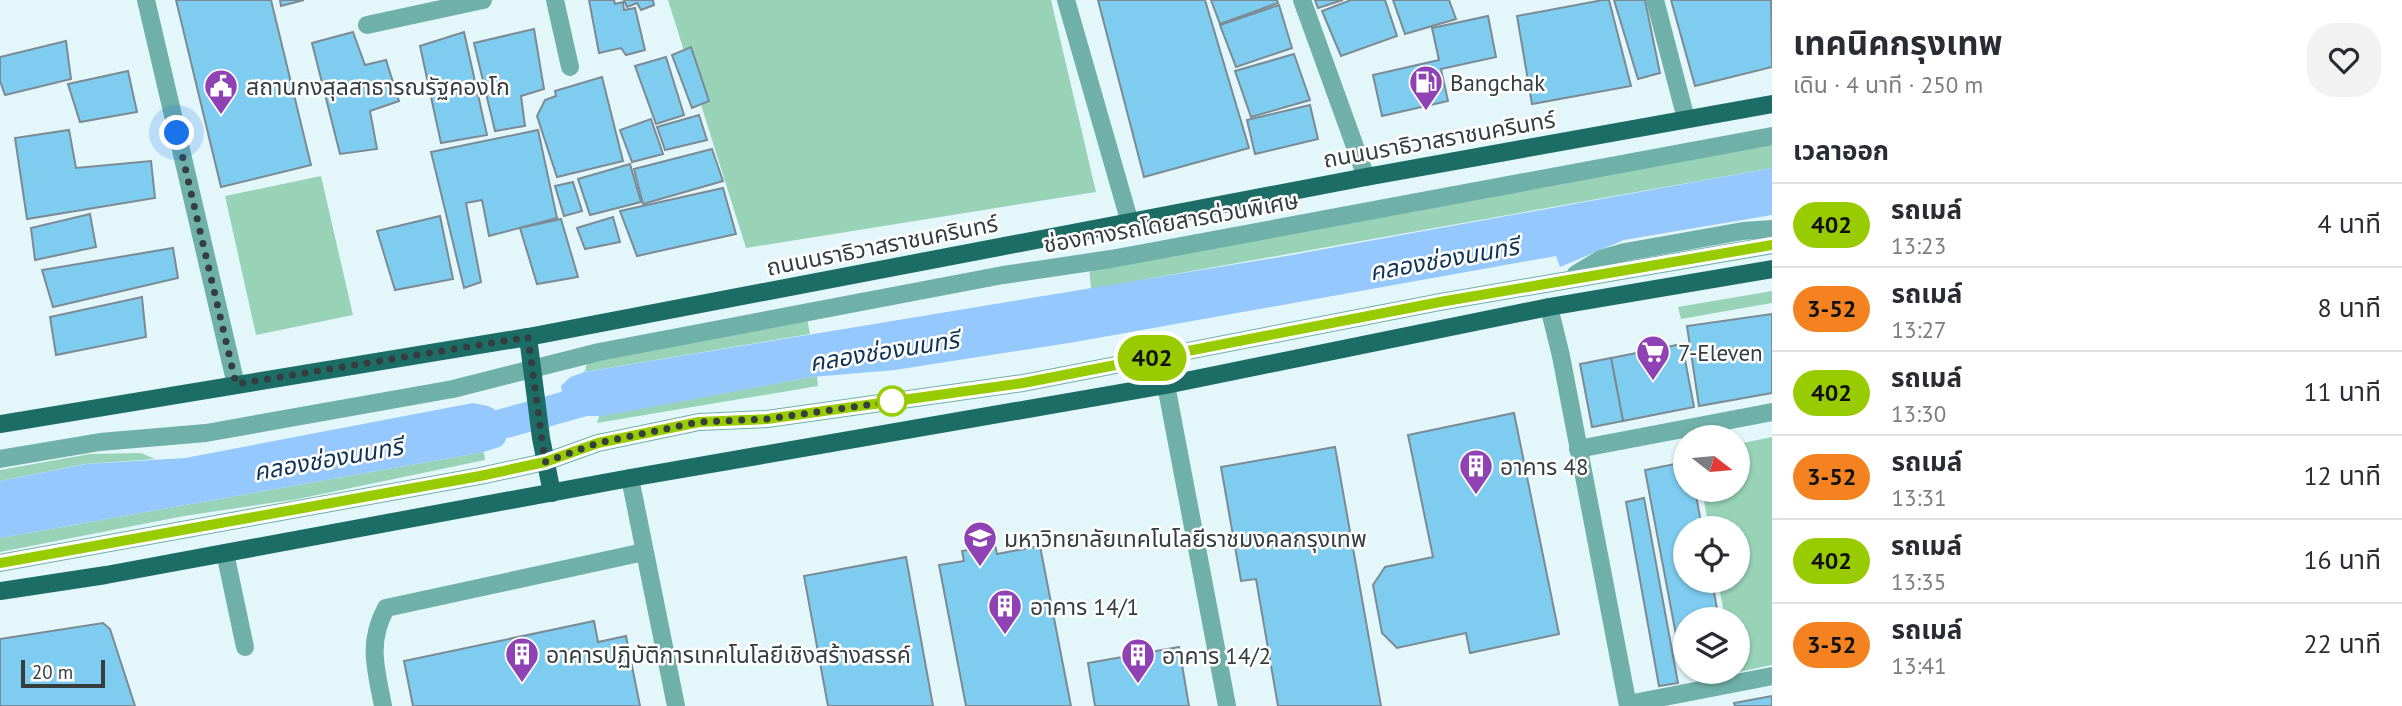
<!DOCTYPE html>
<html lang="th">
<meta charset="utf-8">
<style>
body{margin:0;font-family:"PT Sans","Noto Sans Thai",sans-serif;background:#f2f2f3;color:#2b2b33;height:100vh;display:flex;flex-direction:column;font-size:26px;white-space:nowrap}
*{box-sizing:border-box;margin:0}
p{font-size:23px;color:#7c7c81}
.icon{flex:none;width:38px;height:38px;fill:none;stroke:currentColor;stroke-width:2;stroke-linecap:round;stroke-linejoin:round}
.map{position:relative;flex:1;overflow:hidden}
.sheet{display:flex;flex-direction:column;background:#fff;width:630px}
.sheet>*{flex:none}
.badge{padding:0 14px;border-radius:23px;font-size:24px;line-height:46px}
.needle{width:46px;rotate:106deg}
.buttons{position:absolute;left:1673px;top:425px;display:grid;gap:14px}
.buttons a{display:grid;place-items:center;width:77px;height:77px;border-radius:50%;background:#fff;box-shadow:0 2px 5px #0004;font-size:35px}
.scale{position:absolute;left:21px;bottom:18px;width:84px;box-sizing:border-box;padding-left:7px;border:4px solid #363d3f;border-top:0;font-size:19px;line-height:24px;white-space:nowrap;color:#363d3f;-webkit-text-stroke:5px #fff;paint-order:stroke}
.you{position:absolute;width:35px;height:35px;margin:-18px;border:5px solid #fff;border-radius:50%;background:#1a73e8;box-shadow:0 0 0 10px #1a73e833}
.map>.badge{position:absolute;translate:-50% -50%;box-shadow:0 0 0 4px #fff}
h2{padding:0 21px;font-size:26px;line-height:63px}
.round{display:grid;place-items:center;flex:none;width:74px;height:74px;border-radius:28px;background:#f2f2f3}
.head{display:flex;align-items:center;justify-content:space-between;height:119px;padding:0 21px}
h1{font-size:33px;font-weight:700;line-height:52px}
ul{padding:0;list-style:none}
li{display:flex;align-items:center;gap:21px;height:84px;padding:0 21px;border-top:2px solid #e1e1e2}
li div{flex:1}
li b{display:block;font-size:26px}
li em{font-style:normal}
li .badge{min-width:77px;font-weight:700;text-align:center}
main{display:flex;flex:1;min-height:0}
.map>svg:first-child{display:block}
</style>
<main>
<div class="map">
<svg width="1772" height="706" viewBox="0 0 1772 706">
<rect width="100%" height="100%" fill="#e3f7fa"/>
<g fill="#98d3b8">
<path d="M668 0H1051L1096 192 746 248Z"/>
<path d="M1772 144V168L1091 289 1089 267Z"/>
<path d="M321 176 353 315 256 335 225 196Z"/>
<path d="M1772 291V303L1681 319 1678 307Z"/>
<path d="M807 318 810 334 584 372 588 361Z"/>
<path d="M817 376 818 386 597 423 599 416Z"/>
<path d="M1772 437V665L1738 672V620L1725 619 1718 581H1738V528H1709L1702 490H1738V444Z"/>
<path d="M484 452 485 460 298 499 184 516 0 552V538Z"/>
<path d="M141 453 155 459 85 464 0 481V470L90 454Z"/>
</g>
<g fill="#95c8fc">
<path d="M1772 168V215L1624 240 1560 267 1556 256 1075 342 895 370 812 377 592 418 574 416 564 410 561 386 570 377 584 372 1286 256Z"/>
<path d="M473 403C491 404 507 413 507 433 507 436 506 441 504 443 500 449 490 450 484 452L0 538V481L86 464 185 458Z"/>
</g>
<g fill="#e3f7fa">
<path d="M586 368 584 372 570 377 561 385V398L564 410 574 416H599L598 420 593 421 573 419 562 413 557 398 558 383 568 374Z"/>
<path d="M473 400 495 404 505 412 511 429 509 443 503 449 484 455V452L502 446 506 442 507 429 502 414 494 407 473 403Z"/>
</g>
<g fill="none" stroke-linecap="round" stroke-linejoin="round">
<path stroke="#95c8fc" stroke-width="30" d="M466 434 603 396"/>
</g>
<g fill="#7eccef" stroke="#7c8b93" stroke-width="2">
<path d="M176 0H271L311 165 221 187Z"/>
<path d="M280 0H304L281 6Z"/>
<path d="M589 0H614L615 4 623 2 624 10 635 8 645 50 626 55 621 48 599 53Z"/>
<path d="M624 0H653L654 5 641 10 637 3 627 7Z"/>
<path d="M1098 0H1205L1249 148 1144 177Z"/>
<path d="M1211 0H1277L1278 3 1220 24Z"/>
<path d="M1315 0H1343L1318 8Z"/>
<path d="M1351 0H1385L1397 36 1341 56 1322 11Z"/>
<path d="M1393 0H1449L1456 19 1405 34Z"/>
<path d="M1603 0H1609L1631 86 1532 104 1517 16Z"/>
<path d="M1614 0H1645L1660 73 1638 79Z"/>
<path d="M1671 0H1771L1772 67 1695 86Z"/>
<path d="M1279 5 1292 48 1236 67 1220 25Z"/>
<path d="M1488 16 1496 57 1441 69 1448 101 1382 116 1373 75 1439 60 1432 28Z"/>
<path d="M534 29 544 89 521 96 525 126 495 131 474 43Z"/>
<path d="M353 32 365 65 386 60 399 101 370 111 377 149 340 154 312 43Z"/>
<path d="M464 32 487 135 441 143 420 46Z"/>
<path d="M66 41 71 79 5 95 0 81V57Z"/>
<path d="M691 47 709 101 692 108 672 55Z"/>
<path d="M1294 54 1310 100 1251 117 1235 71Z"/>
<path d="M666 57 684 115 656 124 635 66Z"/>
<path d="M128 71 137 112 80 122 68 84Z"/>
<path d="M602 77 623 161 557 177 537 116 545 100 556 96 555 91Z"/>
<path d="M1310 105 1318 139 1255 154 1247 120Z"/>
<path d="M699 115 707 140 665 150 657 127Z"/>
<path d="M651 119 663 154 632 162 620 130Z"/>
<path d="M69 130 76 168 151 161 155 198 27 219 15 138Z"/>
<path d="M538 130 557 218 489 236 482 200 466 203 481 282 464 288 431 152Z"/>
<path d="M712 149 723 181 643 204 634 169Z"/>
<path d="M630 164 641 202 590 215 578 179Z"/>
<path d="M573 182 582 211 564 216 555 186Z"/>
<path d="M723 188 736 234 637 256 620 211Z"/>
<path d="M90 214 96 247 35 260 31 228Z"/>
<path d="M440 216 453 279 395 290 377 231Z"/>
<path d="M613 217 620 242 585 249 577 228Z"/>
<path d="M561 219 578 277 537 284 520 228Z"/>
<path d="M173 248 178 278 53 307 42 270Z"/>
<path d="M142 297 146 337 56 355 50 317Z"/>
<path d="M1772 314V393L1699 406 1687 326Z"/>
<path d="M1682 344 1694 407 1623 421 1611 358Z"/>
<path d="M1611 358 1623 421 1592 427 1580 364Z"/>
<path d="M1514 413 1559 634 1470 653 1466 633 1397 648 1382 633 1373 585 1385 567 1433 557 1408 435Z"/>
<path d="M1335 447 1381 706H1278L1256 579 1241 581 1221 467Z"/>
<path d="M1685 462V490H1695L1702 528H1685V581H1712L1719 620H1685V666L1682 667 1645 470Z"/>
<path d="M1644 498 1678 683 1659 686 1626 502Z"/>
<path d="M995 545 997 554 1040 546 1071 706H966L939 565 964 561 962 551Z"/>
<path d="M906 557 933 706H828L804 576Z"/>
<path d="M594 621 598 642 626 636 640 706H413L404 661Z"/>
<path d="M103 623 110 629 135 706H0V639Z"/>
<path d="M1179 647 1189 706H1095L1088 663Z"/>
<path d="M1772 696V706H1735L1734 703Z"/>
</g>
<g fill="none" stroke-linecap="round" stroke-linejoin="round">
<g stroke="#6fb0a8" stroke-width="18">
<path d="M146 0 236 385"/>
<path d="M555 0 570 67"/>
<path d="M1066 0 1130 223"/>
<path d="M1302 0 1366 177"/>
<path d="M1655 0 1686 119"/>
<path d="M367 25 483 0"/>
<path d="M1576 274 1601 259 1625 252 1743 231 1772 229"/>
<path d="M1549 307 1561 356 1628 706"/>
<path d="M1166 385 1227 706"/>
<path d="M1578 449 1772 412"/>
<path d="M0 459 100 442 206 433 453 389 599 352 1003 275 1111 259 1772 136"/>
<path d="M630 478 676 706"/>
<path d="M225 553 245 647"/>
<path d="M0 563 480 476 545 462 598 443 699 422 767 419 1023 383 1440 302 1772 245"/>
<path d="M1628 704 1772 676"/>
<path d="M383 706C376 669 367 643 386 608L644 552"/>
</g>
<g stroke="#1b6d66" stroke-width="18">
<path d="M528 337 541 438 552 493"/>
<path d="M0 424 528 337 1366 177 1772 104"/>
<path d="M0 591 106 575 630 478 1166 385 1549 307 1772 269"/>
</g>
</g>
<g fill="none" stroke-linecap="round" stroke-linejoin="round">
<g stroke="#fff" stroke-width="16">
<path id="line" d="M0 563 480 476 545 462 598 443 699 422 767 419 1023 383 1440 302 1772 245"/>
</g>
<use href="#line" stroke="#9c0" stroke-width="10"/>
<path stroke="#363d3f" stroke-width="7" stroke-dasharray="0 12.6" d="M177 133 236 384 528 337 545 462 598 443 699 422 767 419 895 401H892"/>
</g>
<defs>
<g id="fuel-pin" transform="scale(1.75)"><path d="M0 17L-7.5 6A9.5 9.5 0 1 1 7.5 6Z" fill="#8f42b3" stroke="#fff"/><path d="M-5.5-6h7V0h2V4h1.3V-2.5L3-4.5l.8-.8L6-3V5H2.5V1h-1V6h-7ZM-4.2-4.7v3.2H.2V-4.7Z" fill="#fff"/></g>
<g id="civic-pin" transform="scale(1.75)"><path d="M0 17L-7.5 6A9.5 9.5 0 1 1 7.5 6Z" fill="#8f42b3" stroke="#fff"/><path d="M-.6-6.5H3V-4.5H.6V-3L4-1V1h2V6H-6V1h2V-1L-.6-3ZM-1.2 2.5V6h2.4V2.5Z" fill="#fff"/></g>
<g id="supermarket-pin" transform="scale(1.75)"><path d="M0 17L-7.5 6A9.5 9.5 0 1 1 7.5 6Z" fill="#8f42b3" stroke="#fff"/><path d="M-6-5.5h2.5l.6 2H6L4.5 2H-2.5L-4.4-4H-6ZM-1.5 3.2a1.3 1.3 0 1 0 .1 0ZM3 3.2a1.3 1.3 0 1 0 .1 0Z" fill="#fff"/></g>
<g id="building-pin" transform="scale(1.75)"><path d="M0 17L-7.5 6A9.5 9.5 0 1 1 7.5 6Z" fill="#8f42b3" stroke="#fff"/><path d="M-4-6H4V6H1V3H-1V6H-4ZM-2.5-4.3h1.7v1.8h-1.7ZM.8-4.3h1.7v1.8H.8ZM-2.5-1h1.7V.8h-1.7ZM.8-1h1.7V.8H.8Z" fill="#fff"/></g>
<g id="university-pin" transform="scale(1.75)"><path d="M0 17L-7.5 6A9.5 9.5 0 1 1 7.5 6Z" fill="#8f42b3" stroke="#fff"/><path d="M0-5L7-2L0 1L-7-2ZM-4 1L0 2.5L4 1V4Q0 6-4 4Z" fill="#fff"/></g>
</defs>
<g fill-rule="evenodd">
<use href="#fuel-pin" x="1426" y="82"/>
<use href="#civic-pin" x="221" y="86"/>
<use href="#supermarket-pin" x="1653" y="352"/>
<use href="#building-pin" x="1476" y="466"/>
<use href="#university-pin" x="980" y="538"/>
<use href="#building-pin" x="1005" y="606"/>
<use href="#building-pin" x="522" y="654"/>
<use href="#building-pin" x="1138" y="655"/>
</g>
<circle fill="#fff" stroke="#9c0" stroke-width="3.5" cx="892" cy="401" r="14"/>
<g text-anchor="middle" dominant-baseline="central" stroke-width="5" stroke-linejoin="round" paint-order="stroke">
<g font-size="23" fill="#363d3f" stroke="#fff" text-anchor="start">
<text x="1450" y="82">Bangchak</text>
<text x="246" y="86">สถานกงสุลสาธารณรัฐคองโก</text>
<text x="1678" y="352">7-Eleven</text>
<text x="1500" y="466">อาคาร 48</text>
<text x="1004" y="538">มหาวิทยาลัยเทคโนโลยีราชมงคลกรุงเทพ</text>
<text x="1030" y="606">อาคาร 14/1</text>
<text x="546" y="654">อาคารปฏิบัติการเทคโนโลยีเชิงสร้างสรรค์</text>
<text x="1162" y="655">อาคาร 14/2</text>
</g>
<g font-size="23" fill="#363d3f" stroke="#fff">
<text transform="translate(1439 139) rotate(-10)">ถนนนราธิวาสราชนครินทร์</text>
<text transform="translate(1171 222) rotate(-10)">ช่องทางรถโดยสารด่วนพิเศษ</text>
<text transform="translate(882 245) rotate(-11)">ถนนนราธิวาสราชนครินทร์</text>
</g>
<g font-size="24" font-style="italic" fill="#103456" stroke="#fff">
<text transform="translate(1444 259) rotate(-10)">คลองช่องนนทรี</text>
<text transform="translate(884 351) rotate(-9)">คลองช่องนนทรี</text>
<text transform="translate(328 459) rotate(-10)">คลองช่องนนทรี</text>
</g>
</g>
</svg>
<div class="buttons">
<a><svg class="needle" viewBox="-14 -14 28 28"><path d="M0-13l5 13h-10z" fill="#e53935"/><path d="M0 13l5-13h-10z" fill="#7c7c81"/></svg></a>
<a><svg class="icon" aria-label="locate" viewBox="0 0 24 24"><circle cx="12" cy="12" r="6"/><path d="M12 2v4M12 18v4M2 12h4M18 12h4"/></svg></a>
<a><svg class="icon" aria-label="layers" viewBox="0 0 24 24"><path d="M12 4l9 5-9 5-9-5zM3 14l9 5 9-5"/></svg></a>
</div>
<div class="scale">20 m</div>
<div class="you" style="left:177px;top:133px"></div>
<b class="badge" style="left:1152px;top:358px;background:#9c0;color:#111">402</b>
</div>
<section class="sheet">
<div class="head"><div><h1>เทคนิคกรุงเทพ</h1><p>เดิน · 4 นาที · 250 m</p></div><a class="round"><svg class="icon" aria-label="heart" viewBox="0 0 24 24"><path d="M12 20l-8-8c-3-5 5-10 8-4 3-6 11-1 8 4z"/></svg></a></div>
<h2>เวลาออก</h2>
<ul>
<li><span class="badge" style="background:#9c0;color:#111">402</span><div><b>รถเมล์</b><p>13:23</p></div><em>4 นาที</em></li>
<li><span class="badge" style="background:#f58220;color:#111">3-52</span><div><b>รถเมล์</b><p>13:27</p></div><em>8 นาที</em></li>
<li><span class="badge" style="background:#9c0;color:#111">402</span><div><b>รถเมล์</b><p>13:30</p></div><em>11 นาที</em></li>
<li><span class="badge" style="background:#f58220;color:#111">3-52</span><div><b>รถเมล์</b><p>13:31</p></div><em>12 นาที</em></li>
<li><span class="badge" style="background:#9c0;color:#111">402</span><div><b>รถเมล์</b><p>13:35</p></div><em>16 นาที</em></li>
<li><span class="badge" style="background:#f58220;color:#111">3-52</span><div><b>รถเมล์</b><p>13:41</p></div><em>22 นาที</em></li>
</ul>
</section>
</main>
